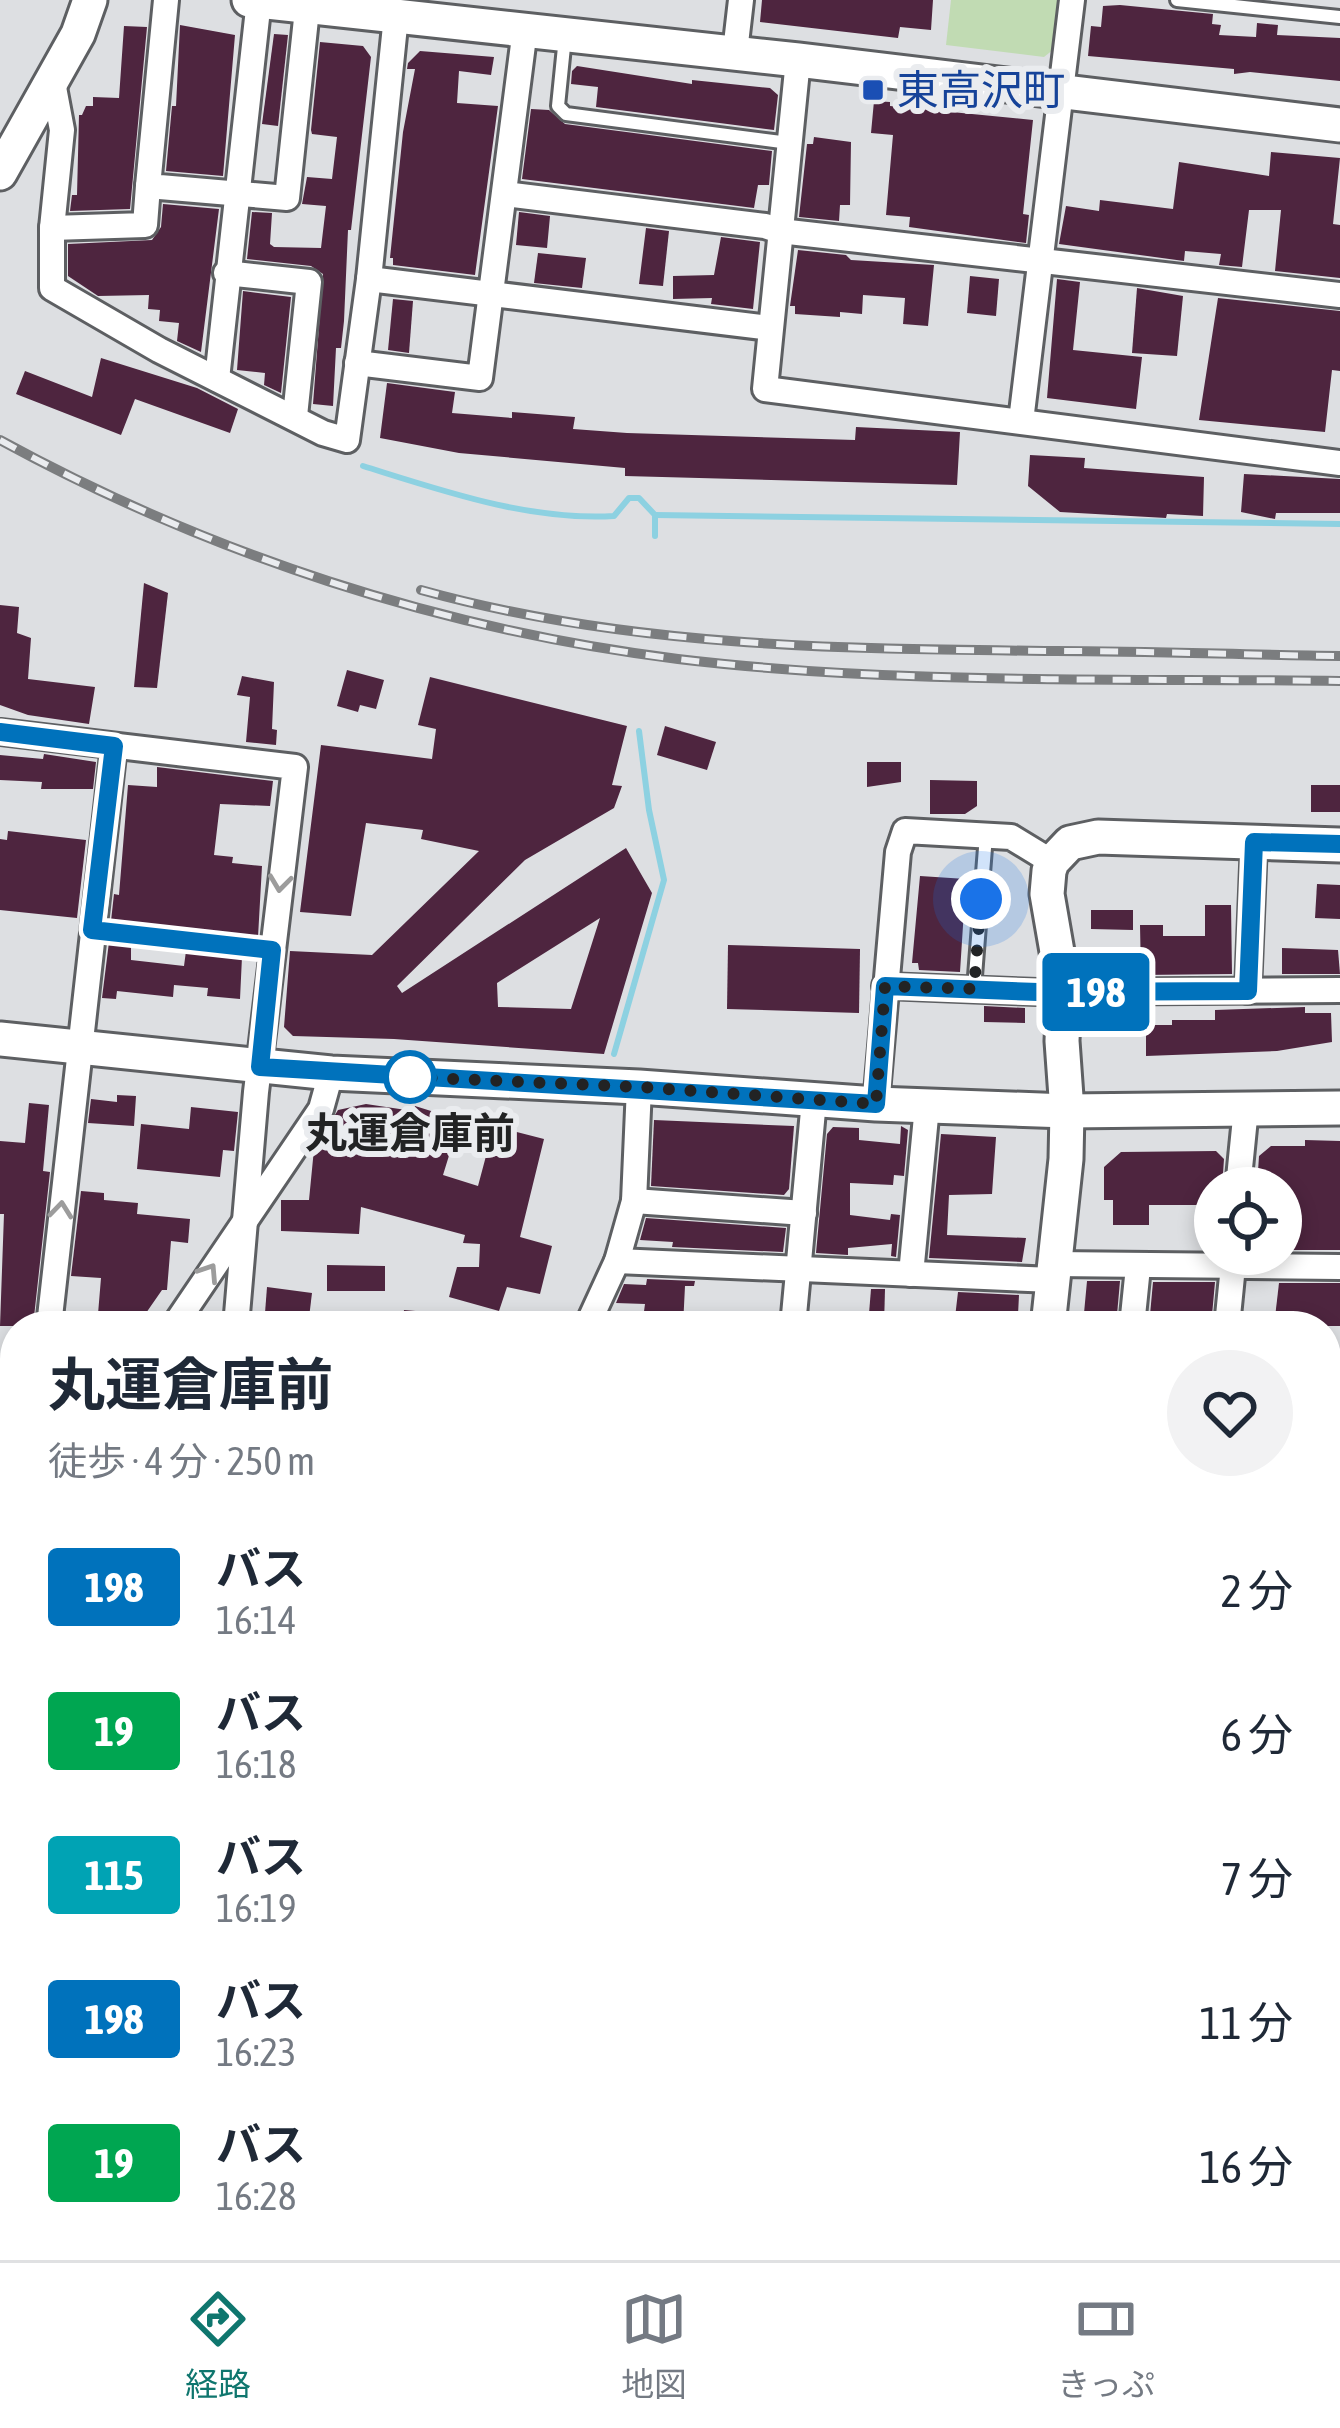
<!DOCTYPE html>
<html lang="ja">
<meta charset="utf-8">
<style>
body{margin:0;font-family:"Asap Condensed","Noto Sans JP",sans-serif;background:#f2f2f3;color:#1f2937;height:100vh;display:flex;flex-direction:column;font-size:45px;white-space:nowrap}
*{box-sizing:border-box;margin:0}
p{font-size:39px;color:#747a83}
.icon{flex:none;width:66px;height:66px;fill:none;stroke:currentColor;stroke-width:2;stroke-linecap:round;stroke-linejoin:round}
.map{position:relative;flex:1;overflow:hidden}
.sheet{position:absolute;left:0px;top:1311px;width:1341px;height:951px;display:flex;flex-direction:column;background:#fff;border-radius:48px 48px 0 0;box-shadow:0 6px 18px #0003}
.sheet>*{flex:none}
.badge{padding:0 24px;border-radius:9px;font-size:42px;line-height:78px}
.fabs{position:absolute;left:1194px;top:1167px;display:grid;gap:24px}
.fabs a{display:grid;place-items:center;width:108px;height:108px;border-radius:50%;background:#fff;box-shadow:0 6px 18px #0003;font-size:60px}
.you{position:absolute;width:60px;height:60px;margin:-30px;border:9px solid #fff;border-radius:50%;background:#1a73e8;box-shadow:0 0 0 18px #1a73e833}
.map>.badge{position:absolute;translate:-50% -50%;box-shadow:0 0 0 6px #fff}
.round{display:grid;place-items:center;flex:none;width:126px;height:126px;border-radius:63px;background:#f2f2f3}
.summary{display:flex;align-items:center;justify-content:space-between;height:204px;padding:0 48px}
h1{font-size:57px;font-weight:700;line-height:90px}
ul{padding:0;list-style:none}
li{display:flex;align-items:center;gap:36px;height:144px;padding:0 48px}
li div{flex:1}
li b{display:block;font-size:45px}
li em{font-style:normal}
li .badge{min-width:132px;font-weight:700;text-align:center}
.tabs{display:flex;justify-content:space-around;align-items:center;height:168px;border-top:3px solid #e0e1e3;background:#fff;font-size:33px;color:#747a83}
.tabs a{display:grid;justify-items:center;gap:6px}
.tabs .current{color:#0f766e}
.map>svg:first-child{display:block}
</style>
<div class="map">
<svg width="1340" height="2260" viewBox="0 0 1340 2260">
<rect width="100%" height="100%" fill="#dddfe2"/>
<path fill="#c1dbb3" d="M951 0H1059L1054 49 1044 57 946 45Z"/>
<g fill="none" stroke-linecap="round" stroke-linejoin="round">
<g stroke="#8dd1e1" stroke-width="6">
<path d="M363 466C443 491 529 521 614 516L629 498H639L655 515V536"/>
<path d="M655 515C883 518 1111 521 1340 524"/>
<path d="M614 1054 664 880 649 810 639 731"/>
</g>
</g>
<g fill="#4e253f" fill-rule="evenodd">
<path d="M762 0H933L931 30 900 27 898 38 760 22Z"/>
<path d="M1120 5 1213 14 1212 24 1221 25 1219 35 1256 37 1257 23 1278 25 1277 35 1340 38V81L1250 72 1234 74V69L1088 56 1091 26 1101 27 1103 6Z"/>
<path d="M180 25 235 35 223 176 166 171 172 106H176Z"/>
<path d="M124 26 147 27 130 209 70 211 72 195H77L79 115H82L86 106H93V97L119 98Z"/>
<path d="M274 34 288 35 278 126 262 124Z"/>
<path d="M320 42 363 46 371 57 351 230H348L344 321 341 348H336L333 406 313 404 323 274 311 266 247 259 252 212 272 213 270 244 274 247 321 248 326 206 302 204 307 177 332 179 337 137 312 134 311 130Z"/>
<path d="M420 51 494 57 491 75 459 71 457 103 498 106 475 275 393 265V258H390L403 132 415 69H407L408 63Z"/>
<path d="M577 66 692 84V80L770 88 778 95 774 130 596 107 598 87 571 84 572 71Z"/>
<path d="M874 101 890 102V106L1033 120 1023 214 1029 215 1026 243 909 227 910 217 886 215 893 135 871 133Z"/>
<path d="M531 109 549 110 565 124 772 151 769 185H758L754 208 522 179Z"/>
<path d="M814 137 851 142 850 205H840L839 221 799 217 807 144H813Z"/>
<path d="M1271 152 1340 158 1333 224 1340 225V278L1275 271 1281 210H1249L1242 267 1219 265 1221 254 1185 251 1184 261 1059 244 1066 206 1099 211 1100 200 1173 209 1179 162 1269 176Z"/>
<path d="M163 204 219 209 201 352 177 341 179 323 159 321 160 310 148 309 149 295 98 296 68 276V244L152 240 161 227Z"/>
<path d="M519 212 550 216 547 248 516 245Z"/>
<path d="M646 228 669 231 663 286 639 284Z"/>
<path d="M721 237 760 242 753 309 711 304 712 298 673 299V276L714 275Z"/>
<path d="M798 250 846 255 851 260 934 265 928 326 903 324 905 298 863 295 862 314 840 312V317L795 314V306H790Z"/>
<path d="M538 253 586 258 582 288 534 283Z"/>
<path d="M970 276 999 279 996 316 967 313Z"/>
<path d="M1057 279 1080 282 1073 350 1142 357 1136 409 1047 398Z"/>
<path d="M1137 288 1183 296 1177 356 1132 353Z"/>
<path d="M243 291 291 297 281 393 264 385 265 373 237 370Z"/>
<path d="M1218 298 1340 311V371L1332 370 1325 432 1199 420Z"/>
<path d="M393 299 413 301 409 353 388 350Z"/>
<path d="M101 358 197 388 238 409 230 433 135 399 121 435 16 394 25 371 92 397Z"/>
<path d="M387 383 455 392 452 413 512 418V412L575 417 573 429 627 433 855 440 856 427 960 432 957 485 625 476V468L459 453 380 438Z"/>
<path d="M1030 455 1085 458 1084 468 1204 477 1203 516 1167 514 1166 518 1060 512 1028 486Z"/>
<path d="M1244 474 1340 479V513H1276L1275 519 1241 512Z"/>
<path d="M144 583 168 593 157 688 134 687Z"/>
<path d="M0 605 19 607 17 633 31 638 28 679 95 687 89 724 28 715 0 705Z"/>
<path d="M347 670 384 680 376 709 360 705 358 712 337 706Z"/>
<path d="M242 676 274 682 272 729 277 730 276 745 246 742 250 697 237 695Z"/>
<path d="M430 677 627 726 612 785 622 786 614 808 525 860 397 986 402 993 626 848 652 893 604 1054 394 1039 293 1036 284 1027 290 951 372 955 479 851 421 839 423 830 366 823 351 916 300 912 321 745 432 759 436 729 418 725ZM600 918 571 1009 498 1007 497 983Z"/>
<path d="M665 726 716 742 707 770 657 755Z"/>
<path d="M44 754 96 762 93 789H41L42 782 0 780V755L43 759Z"/>
<path d="M867 762H901V782L867 787Z"/>
<path d="M157 767 273 781 270 806 220 804 214 855 233 857 232 863 262 866 258 937 111 921 114 894 119 895 128 785 157 787Z"/>
<path d="M930 780 977 781V806L965 814H930Z"/>
<rect x="1311" y="785" width="29" height="27"/>
<path d="M8 831 86 840 77 918 0 910V839L7 840Z"/>
<path d="M920 876 966 879 960 972 919 970 918 963H912Z"/>
<path d="M1317 884 1340 885V919L1315 918Z"/>
<path d="M1205 905H1231L1232 974 1141 975 1140 925H1163V936H1205Z"/>
<path d="M1091 910H1133V930L1091 929Z"/>
<path d="M109 942 131 945V960L184 966 186 951 242 957 240 999 207 996 208 988 174 985 173 997 117 991 116 999 102 998Z"/>
<path d="M728 945 860 949 859 1013 727 1009Z"/>
<path d="M1282 948 1338 950 1340 974H1282Z"/>
<path d="M984 1006 1025 1008V1023L984 1022Z"/>
<path d="M1305 1007V1013H1331L1332 1042 1277 1051 1146 1056V1025H1172V1020H1215V1010Z"/>
<path d="M117 1095 136 1096 134 1126 88 1123 91 1099 117 1102Z"/>
<path d="M29 1103 49 1105 43 1171 50 1172 33 1326H0L4 1214H0V1141L25 1143Z"/>
<path d="M366 1104 413 1111 415 1106 460 1120 443 1175 478 1186 494 1126 544 1139 520 1237 552 1246 540 1294 507 1287 499 1311 449 1297 457 1267H479L480 1244 463 1243 465 1235 361 1207 359 1234 281 1231V1200H309L314 1149 338 1110Z"/>
<path d="M191 1107 238 1112 234 1151 223 1150 220 1177 137 1169 141 1124 189 1129Z"/>
<path d="M654 1120 794 1126 789 1189 784 1195 651 1186Z"/>
<path d="M901 1126 908 1130 904 1176 894 1175 893 1185 850 1183V1215L890 1220 891 1214 900 1215 896 1257 891 1256 892 1244 848 1248V1255L816 1253 827 1134 833 1127 859 1128V1140L900 1144Z"/>
<path d="M941 1134 996 1137 992 1194 949 1195 947 1235 1026 1238 1022 1262 929 1258Z"/>
<path d="M1305 1140 1340 1141V1250H1281V1188L1257 1187 1259 1156 1271 1146H1305Z"/>
<path d="M1216 1151 1224 1159 1222 1188H1215V1205H1149V1225H1113V1200H1104V1167L1121 1152Z"/>
<path d="M81 1191 104 1193V1200L138 1203 137 1214 190 1219 188 1243 171 1241 167 1290H162L137 1326H97L101 1278 71 1276Z"/>
<path d="M646 1218 786 1228 783 1252 672 1247 673 1242 640 1240Z"/>
<path d="M327 1265 385 1266V1291H327Z"/>
<path d="M647 1279 695 1281 694 1286H685L683 1326H642L645 1304 616 1303 624 1284 646 1285Z"/>
<path d="M1087 1281H1120L1116 1326 1083 1324Z"/>
<path d="M1153 1282H1215L1211 1326H1149Z"/>
<path d="M1279 1283H1340V1326H1274Z"/>
<path d="M267 1287 312 1293 308 1326H264Z"/>
<path d="M871 1289H885L884 1326H868Z"/>
<path d="M958 1292 1019 1295 1018 1315 983 1313 981 1326H954Z"/>
<path d="M404 1310 450 1314 449 1326H402Z"/>
</g>
<g fill="none" stroke-linecap="round" stroke-linejoin="round">
<g stroke="#5d5f62" stroke-width="18">
<g id="lane">
<path d="M1177 0 1340 17"/>
<path d="M565 37 558 106 566 114 789 143"/>
<path d="M93 930 272 950"/>
<path d="M974 989 986 835"/>
</g>
</g>
<g stroke="#5d5f62" stroke-width="30">
<g id="street">
<path d="M166 0 148 186 287 198 308 0"/>
<path d="M735 52 741 0"/>
<path d="M798 60 765 389 1340 463"/>
<path d="M53 82 62 130 52 228V288L159 350 323 433 347 440 369 279 396 16"/>
<path d="M505 194 765 226 780 231 1340 295"/>
<path d="M52 228 145 225 148 186"/>
<path d="M226 273 309 282 295 416"/>
<path d="M369 279 770 328"/>
<path d="M357 363 480 378 525 29"/>
<path d="M217 379 259 0"/>
<path d="M1021 421 1072 0"/>
<path d="M0 732 295 767 256 1092 236 1326"/>
<path d="M885 986 1038 992 1340 990"/>
<path d="M1248 991 1254 842"/>
<path d="M876 1104 898 852 905 831 1011 837 1052 862"/>
<path d="M1238 1188 1246 1108"/>
<path d="M634 1201 804 1213"/>
<path d="M617 1261 1053 1280"/>
<path d="M1054 1264 1340 1267"/>
<path d="M911 1274 927 1106"/>
<path d="M49 1326 114 746"/>
<path d="M174 1326 321 1109 331 1073"/>
<path d="M587 1326 617 1261 634 1201 639 1087"/>
<path d="M793 1326 814 1100"/>
<path d="M1132 1326 1138 1267"/>
<path d="M1227 1326 1234 1256"/>
<path d="M0 1375 15 1377"/>
<path d="M1326 1383 1340 1385"/>
<path d="M1326 1460 1340 1461"/>
<path d="M1326 1554 1340 1555"/>
<path d="M0 1579 15 1541"/>
<path d="M1326 1667 1340 1669"/>
<path d="M1326 1907 1340 1746"/>
<path d="M0 1978 15 1981"/>
<path d="M1326 2054 1340 2055"/>
<path d="M0 2117 15 2121"/>
<path d="M1326 2203 1340 2205"/>
<path d="M0 2225 15 2228"/>
<path d="M125 2247 217 2260"/>
<path d="M248 2247 252 2260"/>
<path d="M101 2260 105 2247"/>
<path d="M332 2260 334 2247"/>
<path d="M1134 2260 1136 2247"/>
<path d="M1291 2260 1293 2247"/>
</g>
</g>
<g stroke="#5d5f62" stroke-width="39">
<g id="secondary">
<path d="M249 0 798 60 1340 125"/>
<path d="M0 173 78 34 90 0"/>
<path d="M0 1039 331 1073 639 1087 876 1104 1067 1111 1340 1108"/>
<path d="M1048 1326 1066 1159 1067 1111 1062 1041 1064 992 1047 894 1049 871 1052 862 1070 843 1098 837 1340 845"/>
<path d="M0 1673 15 1676"/>
<path d="M0 1698 15 1700"/>
<path d="M1326 1915 1340 1916"/>
<path d="M927 2260 929 2247"/>
</g>
</g>
<g stroke="#a1a3a5" stroke-width="3" stroke-dasharray="3 9" stroke-linecap="butt">
<path d="M146 1326 154 1314"/>
<path d="M2 1633 15 1598"/>
</g>
<use href="#lane" stroke="#fff" stroke-width="12"/>
<use href="#street" stroke="#fff" stroke-width="24"/>
<use href="#secondary" stroke="#fff" stroke-width="33"/>
<g stroke="#7b7d7f" stroke-width="10">
<g id="rail">
<path d="M0 440C209 554 442 630 678 659 897 685 1120 678 1340 681"/>
<path d="M421 590C629 648 843 649 1056 651 1151 651 1245 655 1340 656"/>
</g>
</g>
<use href="#rail" stroke="#eaecef" stroke-width="6" stroke-dasharray="18" stroke-linecap="butt"/>
</g>
<defs><path id="oneway-chevron" d="M-2-3.5L2.5 0L-2 3.5" fill="none" stroke-width="1.6" stroke-linecap="round" stroke-linejoin="round" transform="scale(3)"/></defs>
<g stroke="#9c9c9c">
<use href="#oneway-chevron" transform="translate(280 883) rotate(97)"/>
<use href="#oneway-chevron" transform="translate(61 1210) rotate(-84)"/>
<use href="#oneway-chevron" transform="translate(209 1272) rotate(-57)"/>
</g>
<g fill="none" stroke-linecap="round" stroke-linejoin="round">
<g stroke="#fff" stroke-width="27">
<path id="line" d="M0 732 114 746 92 930 272 950 260 1067 876 1104 885 986 1038 992 1248 991 1254 842 1340 844"/>
</g>
<use href="#line" stroke="#0072bc" stroke-width="18"/>
<path stroke="#222324" stroke-width="12" stroke-dasharray="0 21.6" d="M410 1077 639 1087 876 1104 885 986 974 989 981 899"/>
</g>
<rect fill="#1a4fb4" stroke="#eaecef" stroke-width="4.5" x="861" y="78" width="24" height="24" rx="6"/>
<circle fill="#fff" stroke="#0072bc" stroke-width="6" cx="410" cy="1077" r="24"/>
<g text-anchor="middle" dominant-baseline="central" stroke-width="12" stroke-linejoin="round" paint-order="stroke">
<g font-size="42" fill="#164399" stroke="#eaecef" text-anchor="start">
<text x="897" y="90">東高沢町</text>
</g>
<g font-size="42" font-weight="bold" fill="#222324" stroke="#eaecef">
<text x="410" y="1133">丸運倉庫前</text>
</g>
</g>
</svg>
<div class="fabs">
<a><svg class="icon" aria-label="locate" viewBox="0 0 24 24"><circle cx="12" cy="12" r="6"/><path d="M12 2v4M12 18v4M2 12h4M18 12h4"/></svg></a>
</div>
<div class="you" style="left:981px;top:899px"></div>
<b class="badge" style="left:1096px;top:992px;background:#0072bc;color:#fff">198</b>
<section class="sheet">
<div class="summary"><div><h1>丸運倉庫前</h1><p>徒歩 · 4 分 · 250 m</p></div><a class="round"><svg class="icon" aria-label="heart" viewBox="0 0 24 24"><path d="M12 20l-8-8c-3-5 5-10 8-4 3-6 11-1 8 4z"/></svg></a></div>
<ul>
<li><span class="badge" style="background:#0072bc;color:#fff">198</span><div><b>バス</b><p>16:14</p></div><em>2 分</em></li>
<li><span class="badge" style="background:#00a651;color:#fff">19</span><div><b>バス</b><p>16:18</p></div><em>6 分</em></li>
<li><span class="badge" style="background:#00a3b4;color:#fff">115</span><div><b>バス</b><p>16:19</p></div><em>7 分</em></li>
<li><span class="badge" style="background:#0072bc;color:#fff">198</span><div><b>バス</b><p>16:23</p></div><em>11 分</em></li>
<li><span class="badge" style="background:#00a651;color:#fff">19</span><div><b>バス</b><p>16:28</p></div><em>16 分</em></li>
</ul>
</section>
</div>
<nav class="tabs">
<a class="current"><svg class="icon" aria-label="directions" viewBox="0 0 24 24"><path d="M12 3l9 9-9 9-9-9zM9 14v-3h6M13 9l2 2-2 2"/></svg>経路</a>
<a><svg class="icon" aria-label="map" viewBox="0 0 24 24"><path d="M3 6l6-2 6 2 6-2v14l-6 2-6-2-6 2zM9 4v14M15 6v14"/></svg>地図</a>
<a><svg class="icon" aria-label="tickets" viewBox="0 0 24 24"><path d="M3 7h18v10H3zM15 7v10"/></svg>きっぷ</a>
</nav>
